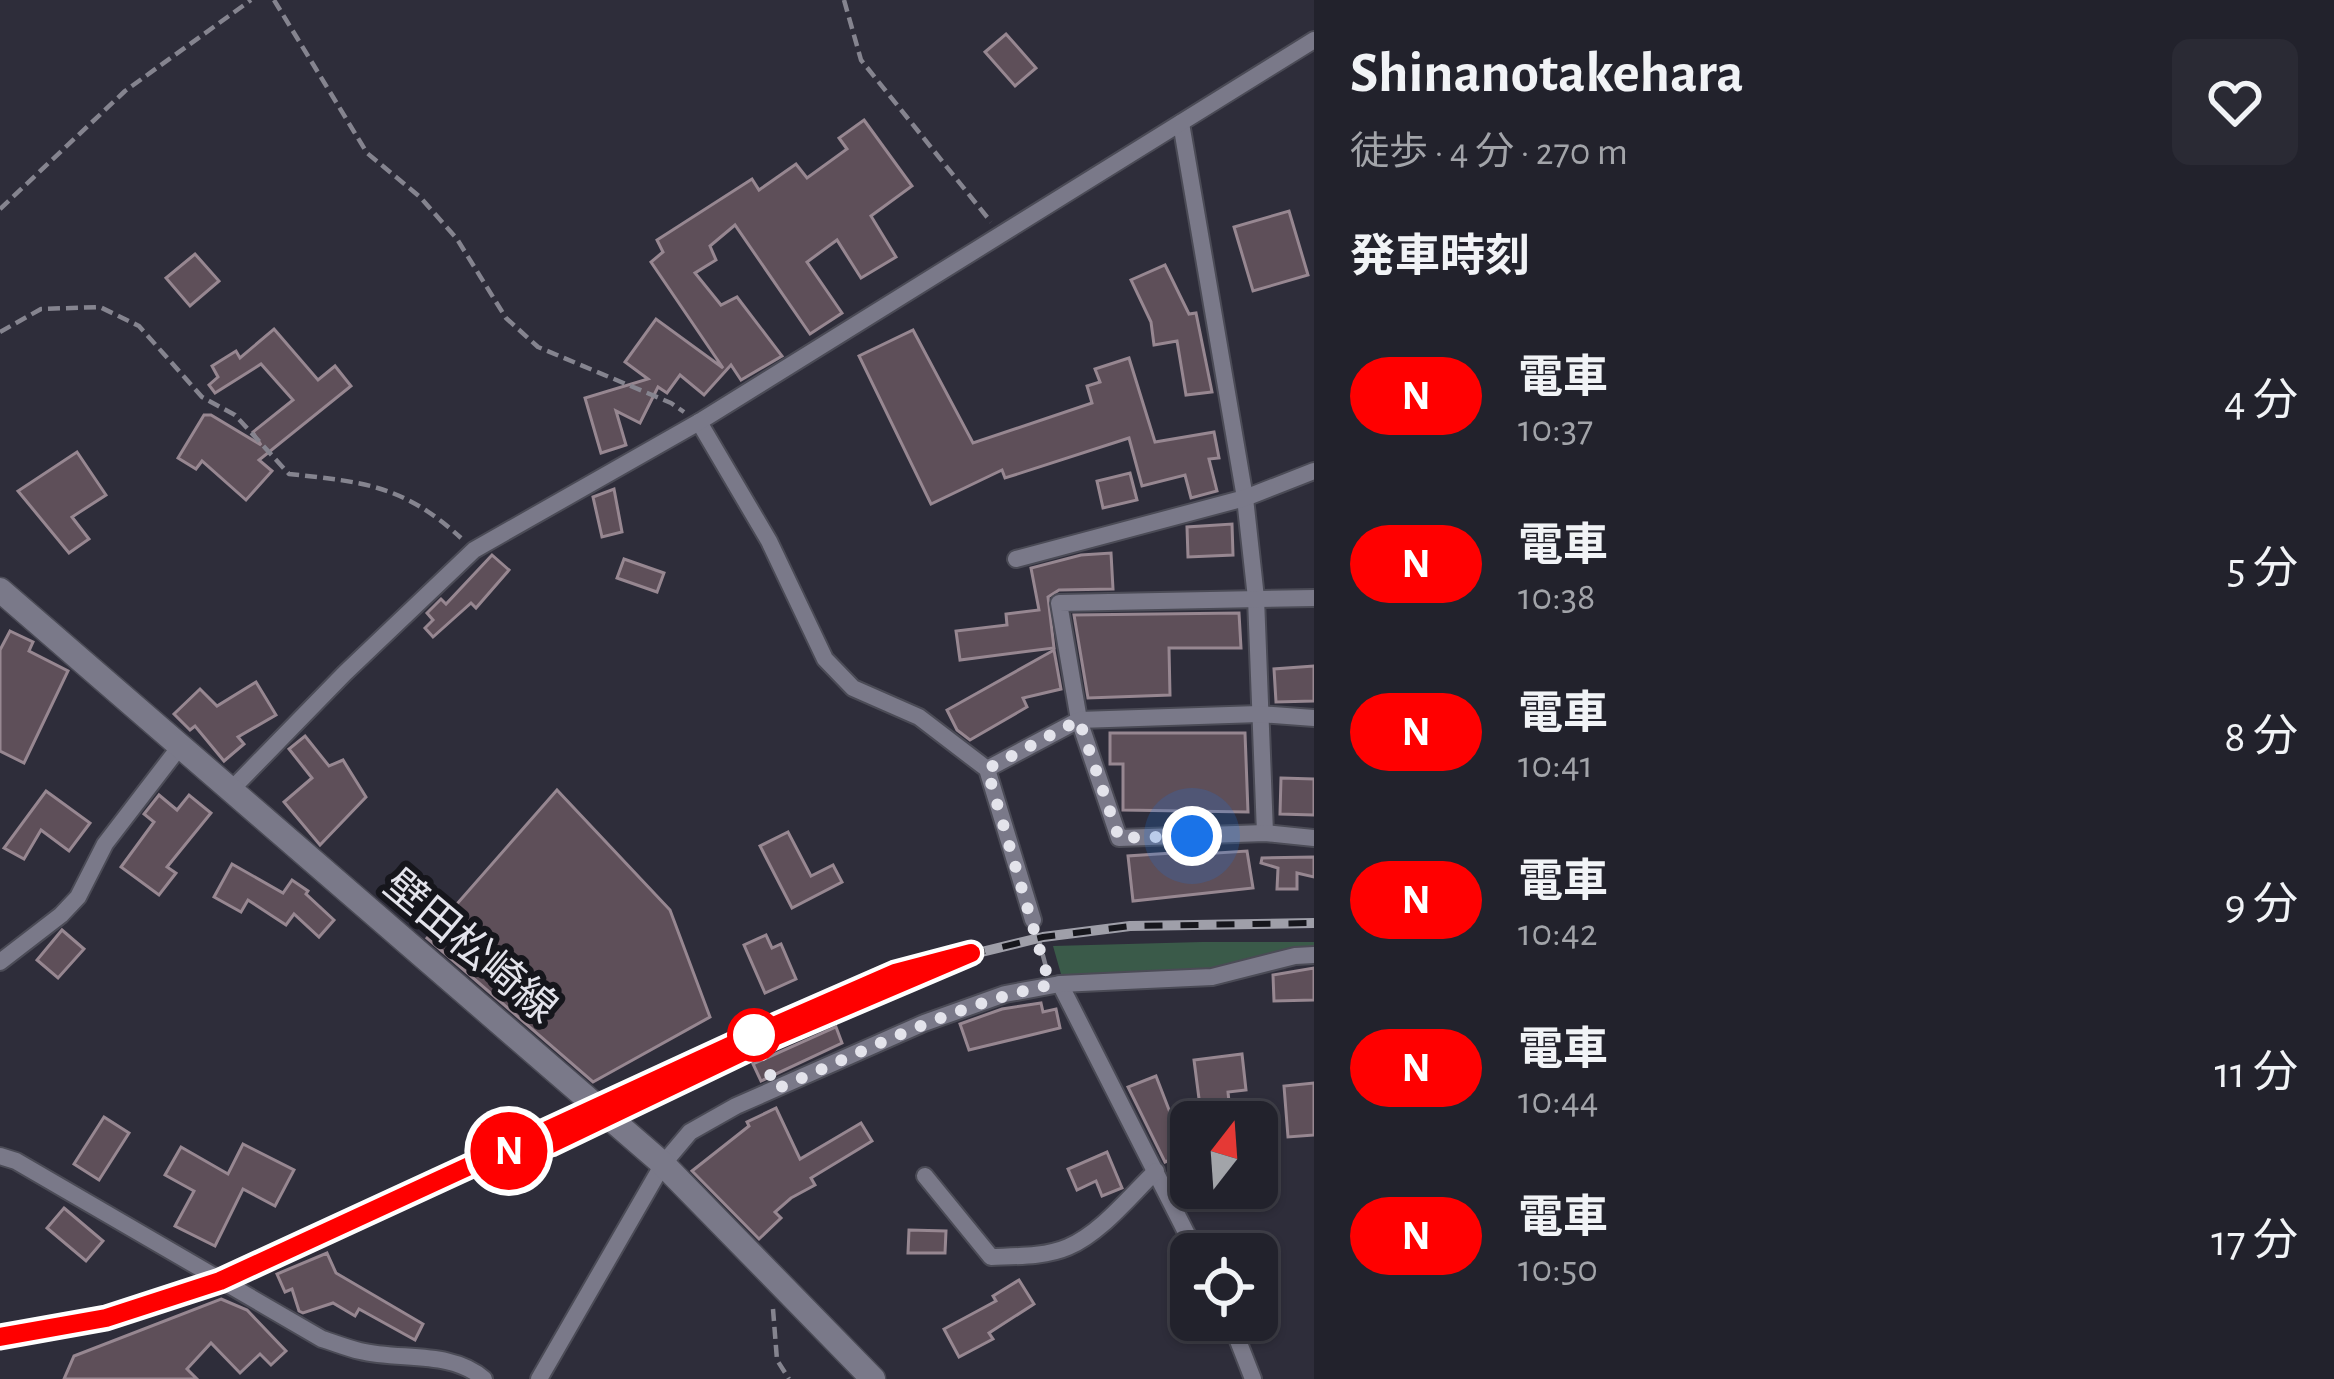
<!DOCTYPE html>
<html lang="ja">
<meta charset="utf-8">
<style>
body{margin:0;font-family:"Alegreya Sans","Noto Sans JP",sans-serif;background:#2a2a34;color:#f1f3f6;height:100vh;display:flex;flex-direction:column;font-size:45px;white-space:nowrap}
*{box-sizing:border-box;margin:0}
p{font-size:39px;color:#a2a4a9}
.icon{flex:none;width:66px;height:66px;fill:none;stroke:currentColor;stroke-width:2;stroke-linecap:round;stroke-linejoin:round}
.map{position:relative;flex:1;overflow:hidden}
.details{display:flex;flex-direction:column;background:#22222c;width:1020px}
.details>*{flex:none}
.badge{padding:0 24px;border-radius:39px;font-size:42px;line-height:78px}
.needle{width:78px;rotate:17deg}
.buttons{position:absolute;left:1170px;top:1101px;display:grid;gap:24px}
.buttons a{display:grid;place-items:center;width:108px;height:108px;border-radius:18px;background:#22222c;box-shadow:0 3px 9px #0004,0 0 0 3px #3f3f48;font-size:60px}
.you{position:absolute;width:60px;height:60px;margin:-30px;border:9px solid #fff;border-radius:50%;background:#1a73e8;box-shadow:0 0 0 18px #1a73e833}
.map>.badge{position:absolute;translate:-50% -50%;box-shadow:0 0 0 6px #fff}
h2{padding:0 36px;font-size:45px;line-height:108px}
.round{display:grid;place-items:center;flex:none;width:126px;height:126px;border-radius:18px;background:#2a2a34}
.overview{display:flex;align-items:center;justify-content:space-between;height:204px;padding:0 36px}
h1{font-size:57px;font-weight:700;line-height:90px}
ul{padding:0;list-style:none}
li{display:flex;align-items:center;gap:36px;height:168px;padding:0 36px}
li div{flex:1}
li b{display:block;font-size:45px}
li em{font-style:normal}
li .badge{min-width:132px;font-weight:700;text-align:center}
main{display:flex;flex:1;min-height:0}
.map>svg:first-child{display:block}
</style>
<main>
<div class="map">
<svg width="1314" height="1379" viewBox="0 0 1314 1379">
<rect width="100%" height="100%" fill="#2e2d3a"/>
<path fill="#3a5a49" d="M1202 942H1314V953L1211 973 1063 981 1053 946Z"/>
<g fill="#5e4f59" stroke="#978791" stroke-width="3">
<path d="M1006 34 1036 68 1015 86 985 52Z"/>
<path d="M864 120 912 186 871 216 896 257 861 278 837 240 807 262 842 313 810 334 735 225 710 246 716 260 695 273 721 305 737 297 782 356 741 380 731 365 704 395 680 375 667 393 658 387 640 423 616 411 626 445 601 453 585 398 648 379 625 362 656 319 723 368 651 262 663 252 657 240 752 179 759 190 796 164 807 178 847 149 839 138Z"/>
<path d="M1289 211 1308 275 1253 291 1234 227Z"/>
<path d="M195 254 219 281 190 306 166 278Z"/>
<path d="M1165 265 1189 314 1196 313 1212 392 1186 395 1177 341 1154 345 1151 322 1131 280Z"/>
<path d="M274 329 318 380 335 366 351 386 259 460 272 471 246 500 202 461 196 469 178 458 204 415H211L261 445 253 432 293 400 261 364 215 393 209 385 218 377 212 366 236 351 240 358Z"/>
<path d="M913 330 973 443 1092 403 1087 386 1100 382 1095 369 1129 358 1155 442 1214 432 1219 458 1209 459 1217 491 1191 498 1185 475 1142 486 1129 438 1005 478 1002 470 931 504 859 356Z"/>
<path d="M77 452 106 495 72 517 89 539 69 553 18 491Z"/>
<path d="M1130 473 1137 500 1103 508 1097 481Z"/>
<path d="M614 489 622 532 602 537 593 497Z"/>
<path d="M1232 524 1233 555 1188 557 1187 527Z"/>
<path d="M1111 553 1113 589 1059 590 1048 597 1054 648 960 660 956 631 1007 625 1006 614 1039 610 1031 568 1081 555Z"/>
<path d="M492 555 509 570 476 608 471 603 433 637 425 628 433 620 427 613 441 599 446 604Z"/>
<path d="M624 559 664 573 657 592 617 578Z"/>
<path d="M1239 613 1241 648H1169L1170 695 1088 698 1074 615Z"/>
<path d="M10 631 33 642 29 651 68 671 24 763 0 751V650Z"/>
<path d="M1054 650 1061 689 1023 698 1027 707 970 740 957 730 947 710Z"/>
<path d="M1314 666V701L1276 702 1274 669Z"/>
<path d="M256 682 276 715 238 737 244 744 224 761 195 726 190 730 174 714 200 689 217 706Z"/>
<path d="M1110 733H1245L1248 812 1123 810V764H1110Z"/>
<path d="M305 736 329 766 343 760 366 797 320 845 284 802 312 778 289 749Z"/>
<path d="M1281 778 1314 779V815L1280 814Z"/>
<path d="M557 790 670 910 710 1017 593 1082 427 938Z"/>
<path d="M46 791 90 823 69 851 41 830 24 859 4 848Z"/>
<path d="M159 795 177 810 189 795 211 813 167 867 176 873 159 895 121 867 154 822 144 814Z"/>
<path d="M788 832 811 876 833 865 842 882 792 908 760 846Z"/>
<path d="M1202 851V854L1247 851 1253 888 1133 901 1128 856Z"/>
<path d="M1314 857V877L1297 873V889H1277L1278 868 1261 863 1262 858Z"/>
<path d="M232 864 283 893 292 880 308 891 306 894 334 920 319 937 294 914 286 925 248 900 241 912 214 897Z"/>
<path d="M62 930 84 949 58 978 37 960Z"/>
<path d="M766 935 772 948 781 944 796 979 765 993 744 945Z"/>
<path d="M1314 968V1000L1274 1001 1273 975Z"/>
<path d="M1041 1003 1043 1012 1056 1009 1060 1028 969 1050 960 1024 1002 1009Z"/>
<path d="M836 1027 842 1043 761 1081 753 1064Z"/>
<path d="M1242 1054 1246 1090 1228 1092 1231 1122H1202L1194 1060Z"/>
<path d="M1156 1076 1186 1154 1165 1162 1128 1087Z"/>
<path d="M1314 1083V1135L1288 1137 1284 1086Z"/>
<path d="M776 1108 800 1159 861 1123 872 1141 811 1178 815 1185 791 1198 775 1212 781 1218 759 1239 692 1171 749 1126 747 1122Z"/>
<path d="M104 1117 129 1133 99 1180 74 1164Z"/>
<path d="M243 1144 294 1170 275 1206 243 1189 215 1246 175 1226 194 1191 165 1175 181 1147 228 1174Z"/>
<path d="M1107 1152 1122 1188 1102 1196 1096 1181 1077 1190 1068 1169Z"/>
<path d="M64 1208 103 1241 86 1261 47 1228Z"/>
<path d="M909 1230 946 1231 945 1253H908Z"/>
<path d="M327 1253 336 1273 423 1324 415 1340 359 1309 355 1316 333 1303 303 1313 299 1311 292 1289 285 1292 277 1274Z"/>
<path d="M1019 1280 1034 1304 989 1333 993 1339 959 1357 944 1329 996 1301 993 1296Z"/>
<path d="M221 1299 247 1310 286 1351 271 1365 260 1354 240 1373 211 1343 187 1369 197 1379H64L74 1356Z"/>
</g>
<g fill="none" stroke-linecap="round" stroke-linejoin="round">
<g stroke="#4b4b56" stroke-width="20">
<g id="minor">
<path d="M1181 123 1245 498 1256 598 1265 833"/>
<path d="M699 422 769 541 825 659 853 688 919 717 987 769 1033 920"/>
<path d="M1016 559 1245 498 1314 471"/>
<path d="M1314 598 1059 603 1079 720 1119 838 1265 833 1314 838"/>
<path d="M987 769 1079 720 1259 714 1314 718"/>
<path d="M229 792 345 673 474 550 699 422 1314 40"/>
<path d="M0 962 61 915 78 897 105 844 181 745"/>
<path d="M1060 984 1197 1254"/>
<path d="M0 1156 16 1161 322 1339C335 1343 347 1348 360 1351 401 1361 451 1350 484 1379"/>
<path d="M925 1176 991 1257C1016 1256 1045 1257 1068 1247 1101 1233 1130 1196 1156 1171"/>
<path d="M1230 1320 1253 1379"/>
<path d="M539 1379 663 1164 690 1132 736 1106 924 1023 1005 994 1060 984 1212 977 1295 956 1314 955"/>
</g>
</g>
<g stroke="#4b4b56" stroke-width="27">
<path id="secondary" d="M0 590 663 1164 873 1379"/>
</g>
<g stroke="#85848f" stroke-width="4.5" stroke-dasharray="12 6" stroke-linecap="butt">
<path d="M274 0 367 153 420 197 457 239 506 318 538 347 671 403 684 412"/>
<path d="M844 0 861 60 991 222"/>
<path d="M0 209 125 91 251 0"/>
<path d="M0 332 41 309 100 307 139 326 202 397 235 415 289 474C364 482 403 485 461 538"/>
<path d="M1038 937 1046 967"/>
<path d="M773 1309 777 1360 789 1379"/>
</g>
<use href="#minor" stroke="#7a7989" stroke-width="16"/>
<use href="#secondary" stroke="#7a7989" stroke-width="24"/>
<g stroke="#9f9fa9" stroke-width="10">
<path id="rail" d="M0 1337 106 1318 220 1281 895 973 1043 937 1130 926 1314 923"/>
</g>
<use href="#rail" stroke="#16161c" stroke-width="6" stroke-dasharray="18" stroke-linecap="butt"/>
</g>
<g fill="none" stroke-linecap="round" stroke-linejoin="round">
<g stroke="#fff" stroke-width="27">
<path id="line" d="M0 1337 106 1318 220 1281 760 1032 895 973 971 953 774 1037 551 1144 507 1158"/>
</g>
<use href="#line" stroke="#f00" stroke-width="18"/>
<path stroke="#e3e3eb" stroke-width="12" stroke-dasharray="0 21.6" d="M754 1035 776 1089C866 1051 953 1005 1050 985L987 769 1079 720 1119 838 1192 836"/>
</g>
<circle fill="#fff" stroke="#f00" stroke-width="6" cx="754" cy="1035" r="24"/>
<g text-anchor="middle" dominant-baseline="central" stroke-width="12" stroke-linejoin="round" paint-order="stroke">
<g font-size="42" fill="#e3e3eb" stroke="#16161c">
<text transform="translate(470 947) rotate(40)">壁田松崎線</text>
</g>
</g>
</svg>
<div class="buttons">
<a><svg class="needle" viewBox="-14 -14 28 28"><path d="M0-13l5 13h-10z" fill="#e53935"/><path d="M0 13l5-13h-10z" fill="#a2a4a9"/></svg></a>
<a><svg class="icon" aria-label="locate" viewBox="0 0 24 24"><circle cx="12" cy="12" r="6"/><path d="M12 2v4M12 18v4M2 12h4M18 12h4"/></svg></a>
</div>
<div class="you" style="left:1192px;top:836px"></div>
<b class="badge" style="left:509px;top:1151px;background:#f00;color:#fff">N</b>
</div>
<section class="details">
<div class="overview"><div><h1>Shinanotakehara</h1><p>徒歩 · 4 分 · 270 m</p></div><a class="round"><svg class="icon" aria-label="heart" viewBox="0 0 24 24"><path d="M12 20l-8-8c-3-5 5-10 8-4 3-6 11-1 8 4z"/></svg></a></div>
<h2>発車時刻</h2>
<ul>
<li><span class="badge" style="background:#f00;color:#fff">N</span><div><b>電車</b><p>10:37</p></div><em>4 分</em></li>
<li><span class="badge" style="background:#f00;color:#fff">N</span><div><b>電車</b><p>10:38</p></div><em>5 分</em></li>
<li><span class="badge" style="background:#f00;color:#fff">N</span><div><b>電車</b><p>10:41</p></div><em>8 分</em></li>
<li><span class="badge" style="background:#f00;color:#fff">N</span><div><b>電車</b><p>10:42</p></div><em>9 分</em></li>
<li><span class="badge" style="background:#f00;color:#fff">N</span><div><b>電車</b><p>10:44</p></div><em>11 分</em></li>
<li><span class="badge" style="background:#f00;color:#fff">N</span><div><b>電車</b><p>10:50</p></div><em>17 分</em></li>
</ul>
</section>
</main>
